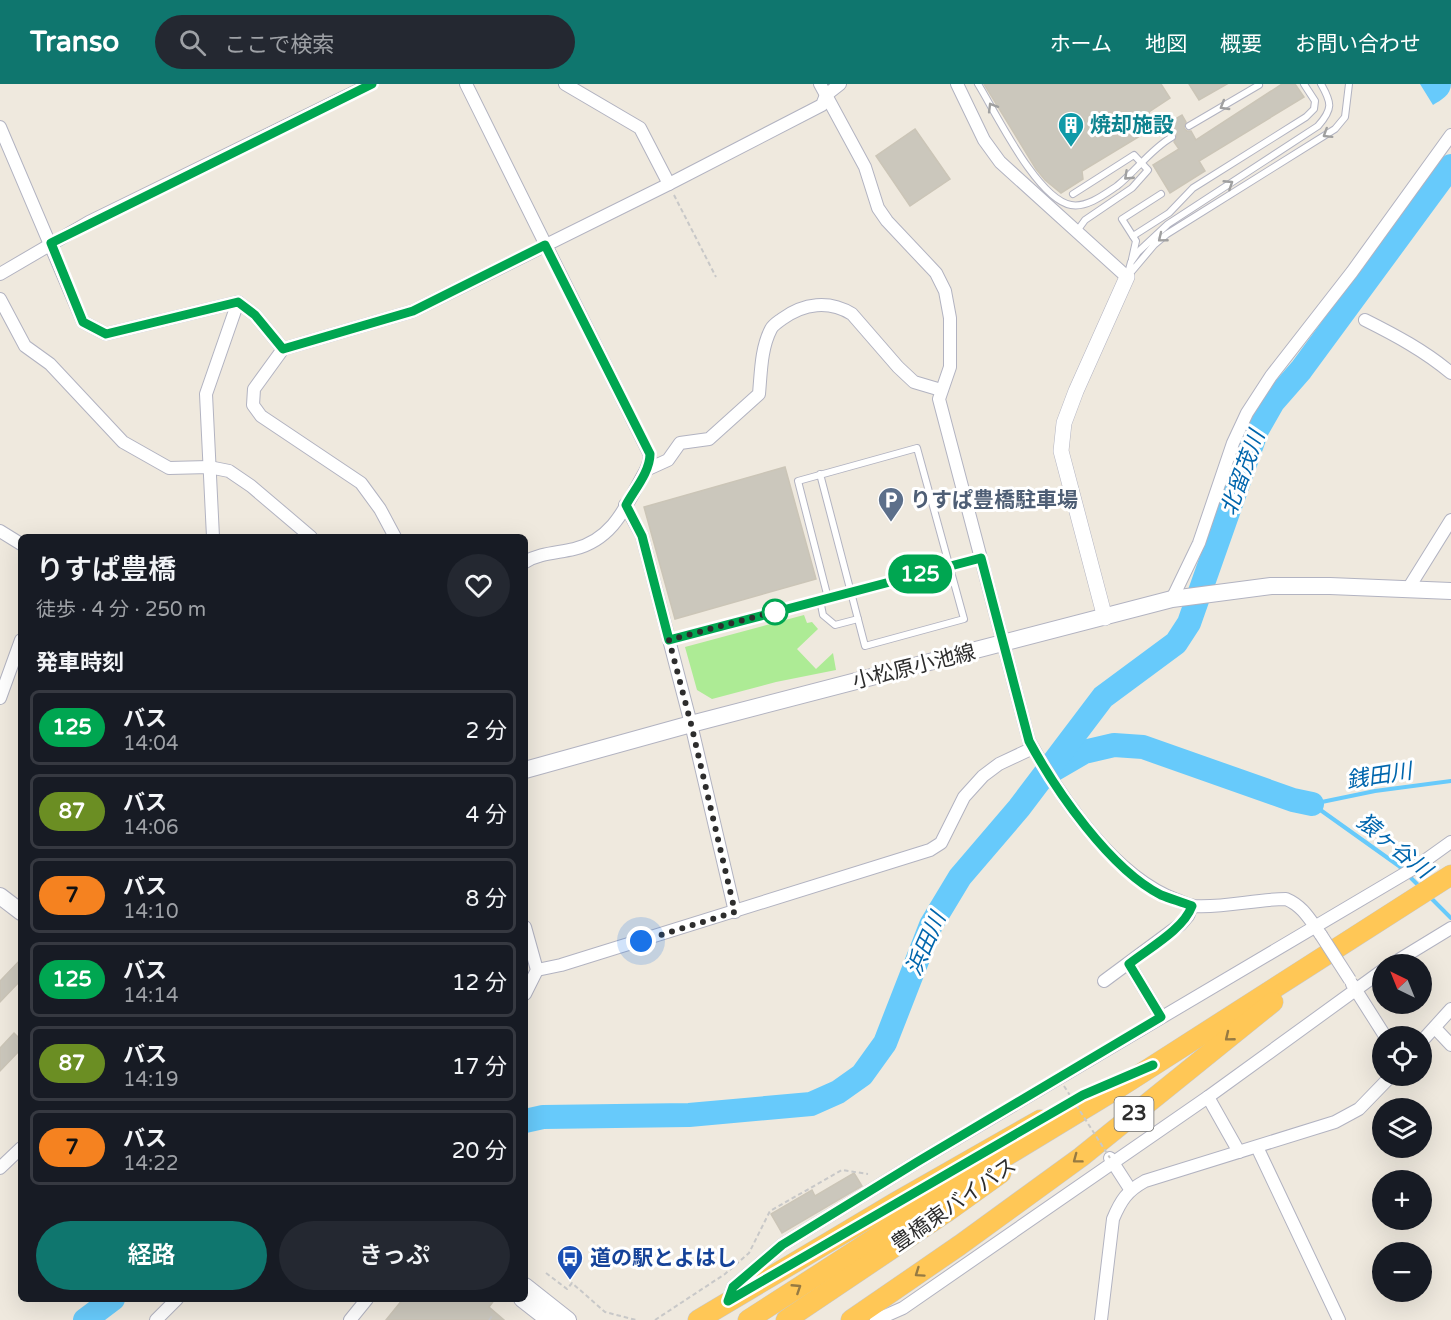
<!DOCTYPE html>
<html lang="ja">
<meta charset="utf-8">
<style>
body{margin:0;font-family:"Varela Round","Noto Sans JP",sans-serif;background:#242831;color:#f1f3f6;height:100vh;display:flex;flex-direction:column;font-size:22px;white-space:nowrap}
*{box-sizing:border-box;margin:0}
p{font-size:20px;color:#9ea1a6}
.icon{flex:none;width:33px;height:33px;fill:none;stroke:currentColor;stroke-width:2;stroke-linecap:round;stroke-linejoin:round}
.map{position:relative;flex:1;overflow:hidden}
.panel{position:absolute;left:18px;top:450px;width:510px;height:768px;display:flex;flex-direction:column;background:#171b24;border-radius:9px;box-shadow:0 6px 24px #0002}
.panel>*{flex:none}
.badge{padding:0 12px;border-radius:20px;font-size:21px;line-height:39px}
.needle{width:39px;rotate:317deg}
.controls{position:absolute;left:1372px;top:870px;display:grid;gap:12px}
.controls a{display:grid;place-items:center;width:60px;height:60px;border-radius:50%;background:#171b24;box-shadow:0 6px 24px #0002;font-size:30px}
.you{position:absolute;width:30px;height:30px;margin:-15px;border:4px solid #fff;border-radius:50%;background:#1a73e8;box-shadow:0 0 0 9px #1a73e833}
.map>.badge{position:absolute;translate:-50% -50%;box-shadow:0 0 0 3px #fff}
h2{padding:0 18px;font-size:22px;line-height:54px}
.round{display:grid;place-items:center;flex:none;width:63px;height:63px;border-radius:32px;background:#242831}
.headline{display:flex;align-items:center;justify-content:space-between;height:102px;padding:0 18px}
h1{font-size:28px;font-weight:600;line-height:45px}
.action{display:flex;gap:12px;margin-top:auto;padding:12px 18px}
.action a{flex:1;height:69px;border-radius:36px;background:#0f766e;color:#fff;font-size:24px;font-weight:600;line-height:69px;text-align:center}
.action a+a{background:#242831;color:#f1f3f6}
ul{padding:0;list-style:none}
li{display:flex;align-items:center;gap:18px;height:75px;margin:0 12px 9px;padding:0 6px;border:3px solid #363941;border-radius:9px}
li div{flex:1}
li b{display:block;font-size:22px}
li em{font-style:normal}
li .badge{min-width:66px;font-weight:700;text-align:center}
header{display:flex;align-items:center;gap:36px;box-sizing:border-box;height:84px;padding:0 30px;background:#0f766e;color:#fff}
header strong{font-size:28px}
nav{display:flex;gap:33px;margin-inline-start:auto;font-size:21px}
.search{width:420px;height:54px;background:#242831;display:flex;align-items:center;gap:15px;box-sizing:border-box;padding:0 21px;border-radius:33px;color:#9ea1a6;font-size:22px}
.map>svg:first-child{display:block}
</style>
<header>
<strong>Transo</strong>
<div class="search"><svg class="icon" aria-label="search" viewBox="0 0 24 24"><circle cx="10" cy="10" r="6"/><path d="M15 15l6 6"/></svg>ここで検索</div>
<nav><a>ホーム</a><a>地図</a><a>概要</a><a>お問い合わせ</a></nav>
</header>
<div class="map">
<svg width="1451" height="1236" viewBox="0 0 1451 1236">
<rect width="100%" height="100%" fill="#efe9de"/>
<path fill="#adeb95" d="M804 531 807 539 812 538 818 545 797 565 816 585 833 569 836 586 776 598 712 615 697 606 685 563Z"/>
<path fill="#67cafb" d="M1420 0H1451C1451 11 1441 16 1433 21Z"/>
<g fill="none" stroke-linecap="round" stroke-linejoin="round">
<g stroke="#67cafb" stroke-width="4">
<path d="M1312 720 1399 782 1421 804"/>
<path d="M1312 720 1375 707 1451 697"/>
<path d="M1428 811 1451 834"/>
</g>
<g stroke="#67cafb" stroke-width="24">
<path d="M1053 686 1084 668 1114 661 1143 663 1293 716 1312 720"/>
<path d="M525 1037 543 1033 689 1031 811 1020 838 1008 862 991 885 959 931 841 960 793 1019 724 1103 613 1176 559 1189 539 1257 346 1273 318 1301 286 1451 82"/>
<path d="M85 1236 113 1215"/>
</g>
</g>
<g fill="#cbc7bc" stroke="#cbc5b7" stroke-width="1.5">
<path d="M984 0H1161L1170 14 1149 28 1155 43 1082 87 1083 95 1061 109 1045 96 1036 85Z"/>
<path d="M1189 0H1227L1199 16Z"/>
<path d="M1282 0H1295L1304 13 1199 77 1205 87 1170 109 1153 81 1179 65 1174 58 1177 51 1174 48 1169 49 1165 41 1182 31 1186 38 1184 44 1187 47H1191L1196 56Z"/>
<path d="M915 45 950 95 910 122 876 72Z"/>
<path d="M785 383 816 495 675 535 644 423Z"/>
<path d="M21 875V896L0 918V897Z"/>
<path d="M14 949 21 956V965L0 987V964Z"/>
<path d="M854 1089 862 1102 782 1149 771 1130 812 1106 815 1112Z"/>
<path d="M403 1215H495L489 1223 504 1236H386Z"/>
</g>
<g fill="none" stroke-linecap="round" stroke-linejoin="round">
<g stroke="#b2b3c1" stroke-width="8">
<g id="service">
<path d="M978 0C996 29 1037 115 1071 121 1087 124 1105 110 1117 102 1136 87 1151 65 1172 53"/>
<path d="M1321 0C1332 19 1333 25 1318 42L1168 140 1138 168 1131 178 1127 193 1154 161 1167 150 1335 45 1345 33 1349 0"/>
<path d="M1189 42 1259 1"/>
<path d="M1073 110 1134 71 1148 86 1132 104 1085 136 1077 147"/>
<path d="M1133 152 1169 129 1193 104 1306 33 1314 25 1315 17 1304 0"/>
<path d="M1132 175 1136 157 1122 135 1161 110"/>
<path d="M820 390 865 562 964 535 917 364 798 397 828 514"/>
<path d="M820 516 823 531 835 541 858 535"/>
<path d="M669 556 981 474"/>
</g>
</g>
<g stroke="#b2b3c1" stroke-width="14">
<g id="minor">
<path d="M466 0 650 371 649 378 646 386C627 419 615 455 574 465 557 469 540 469 525 478"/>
<path d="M565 0 640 44 669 100"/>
<path d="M820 0 865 83 878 124 887 137 936 189 945 207 950 234V283L939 315 1029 657C1061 714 1114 793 1177 816 1182 818 1188 821 1194 822 1225 824 1256 815 1286 815 1303 822 1310 836 1321 851"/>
<path d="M957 0 984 56 1000 78 1127 193"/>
<path d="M0 43 83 238 106 250 238 218 255 231 283 265"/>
<path d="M0 190 89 138 371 0"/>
<path d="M0 215 25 262 50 280 123 358 169 384 209 383 229 387 251 402 311 453"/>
<path d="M1365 236C1395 251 1425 267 1451 289"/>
<path d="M646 386 668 376 680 359 709 355 759 310C761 288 761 264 771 245 773 241 778 238 782 235 804 219 829 216 852 230L898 283 914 298 941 306"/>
<path d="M625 421 642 452 691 640 735 828"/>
<path d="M0 447 21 460"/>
<path d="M213 453 206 310 238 218"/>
<path d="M395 453 380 425 361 399 261 332 253 321 254 305 283 265 413 227 669 100 822 21 826 11 840 0"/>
<path d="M1408 505 1451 436"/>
<path d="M1172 515 1199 459 1233 359 1247 329 1271 292 1352 188 1451 51"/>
<path d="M0 614 21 556"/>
<path d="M525 843 537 886 525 910"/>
<path d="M1129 880 1161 933"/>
<path d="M1392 880 1451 844"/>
<path d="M537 886 561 881 930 766 941 759 964 713 983 692 999 680 1033 664"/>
<path d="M1104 897 1181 840 1188 832 1192 822"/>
<path d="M1352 900 1385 952"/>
<path d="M1435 944 1451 961"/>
<path d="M1422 957 1451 925"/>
<path d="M1208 1013 1239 1068"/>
<path d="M1257 1063 1339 1236"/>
<path d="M1110 1074 1130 1105"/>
<path d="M0 1084 21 1064"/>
<path d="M728 1217 733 1203 782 1161 917 1078 1416 783 1451 758"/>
<path d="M156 1236 177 1215"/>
<path d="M350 1236 367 1215"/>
<path d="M876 1236 903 1224 1208 1013 1383 886"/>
<path d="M1101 1236 1113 1135C1121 1116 1127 1107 1145 1097L1335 1038 1359 1025 1391 992"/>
</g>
</g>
<g stroke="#b2b3c1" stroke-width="16">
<path id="tertiary" d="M1105 534 1061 367 1064 339 1076 307 1127 193"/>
</g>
<g stroke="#b2b3c1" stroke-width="18">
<g id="secondary">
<path d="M525 686 691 640 1172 515 1271 502H1330L1451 507"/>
<path d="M0 812 21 828"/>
<path d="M525 1202 568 1236"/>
<path d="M522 1215 549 1236"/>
</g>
</g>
<g stroke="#c8c8c8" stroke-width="21">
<g id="trunk">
<path d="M698 1236 896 1118 1040 1036"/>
<path d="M748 1236 942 1111 1120 1003 1451 791"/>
<path d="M786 1236 948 1127 1001 1089"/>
<path d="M851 1236 960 1161 1081 1073 1273 918"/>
</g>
</g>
<g stroke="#c8c8c8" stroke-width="2" stroke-dasharray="4.5 3" stroke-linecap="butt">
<path d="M674 111 716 193"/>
<path d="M546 1189 567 1205 572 1199 605 1228 636 1236"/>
<path d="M489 1236 493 1231"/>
<path d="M655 1236 725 1190 749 1169 770 1127 842 1086 868 1090"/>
</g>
<use href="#service" stroke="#fff" stroke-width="6"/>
<use href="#minor" stroke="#fff" stroke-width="12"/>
<use href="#tertiary" stroke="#fff" stroke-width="15"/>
<use href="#secondary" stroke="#fff" stroke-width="16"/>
<use href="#trunk" stroke="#ffc756" stroke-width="20"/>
<g stroke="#b2b3c1" stroke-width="14" stroke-linecap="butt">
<path id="minor-bridge" d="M1321 851 1350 896"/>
</g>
<path stroke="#c8c8c8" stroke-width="2" stroke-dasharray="4.5 3" stroke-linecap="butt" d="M1064 1002 1110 1074"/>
<use href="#minor-bridge" stroke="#fff" stroke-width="12"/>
</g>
<defs><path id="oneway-chevron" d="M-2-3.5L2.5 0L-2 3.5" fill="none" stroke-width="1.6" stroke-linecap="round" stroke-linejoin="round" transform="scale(1.5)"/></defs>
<g stroke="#a0a0a0">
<use href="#oneway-chevron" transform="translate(1224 22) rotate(149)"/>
<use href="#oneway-chevron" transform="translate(992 23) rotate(-121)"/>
<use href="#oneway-chevron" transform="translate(1327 50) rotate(148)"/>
<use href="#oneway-chevron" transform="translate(1128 92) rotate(137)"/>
<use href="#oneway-chevron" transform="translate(1229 100) rotate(-33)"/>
<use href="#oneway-chevron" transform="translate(1162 154) rotate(141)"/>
</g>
<g stroke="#967a42">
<use href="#oneway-chevron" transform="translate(1229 953) rotate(141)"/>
<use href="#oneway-chevron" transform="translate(1077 1075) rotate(143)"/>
<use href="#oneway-chevron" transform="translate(919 1189) rotate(145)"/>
<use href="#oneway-chevron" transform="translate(797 1204) rotate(-33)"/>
</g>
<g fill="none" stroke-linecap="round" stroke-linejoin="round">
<g stroke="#fff" stroke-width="14">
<path id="line" d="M372 0 51 159 83 238 106 250 238 218 255 231 283 265 413 227 545 161 650 370C650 388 634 406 626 421L642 452 669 556 981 474 1029 657C1056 707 1110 785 1161 811 1171 815 1182 818 1192 822 1183 846 1149 864 1129 880L1161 933 917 1078 782 1161 733 1203 728 1217 1083 1011 1153 981"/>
</g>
<use href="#line" stroke="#00a651" stroke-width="9"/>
<path stroke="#2d2d2d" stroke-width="6" stroke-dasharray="0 10.8" d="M641 857 735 828 691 640 669 556 777 527 775 528"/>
</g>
<defs>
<g id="building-pin" transform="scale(1.35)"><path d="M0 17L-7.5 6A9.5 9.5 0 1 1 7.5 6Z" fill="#0f9aa8" stroke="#fff"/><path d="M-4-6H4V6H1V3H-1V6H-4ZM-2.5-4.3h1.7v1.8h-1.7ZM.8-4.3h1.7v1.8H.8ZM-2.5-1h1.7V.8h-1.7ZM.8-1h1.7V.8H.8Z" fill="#fff"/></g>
<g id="parking-pin" transform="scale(1.35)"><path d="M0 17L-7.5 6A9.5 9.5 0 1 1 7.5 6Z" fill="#5c6f8a" stroke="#fff"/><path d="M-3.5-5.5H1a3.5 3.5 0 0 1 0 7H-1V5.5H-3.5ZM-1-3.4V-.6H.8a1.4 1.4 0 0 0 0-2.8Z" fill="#fff"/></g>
<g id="bus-pin" transform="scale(1.35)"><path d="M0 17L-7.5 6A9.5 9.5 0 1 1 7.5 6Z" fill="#1a4fb4" stroke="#fff"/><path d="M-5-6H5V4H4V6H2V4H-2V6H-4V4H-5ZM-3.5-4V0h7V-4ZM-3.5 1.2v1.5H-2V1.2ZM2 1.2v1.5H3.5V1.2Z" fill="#fff"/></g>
</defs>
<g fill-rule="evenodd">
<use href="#building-pin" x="1071" y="41"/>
<use href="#parking-pin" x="891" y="416"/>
<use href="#bus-pin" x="570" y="1174"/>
</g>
<circle fill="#fff" stroke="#00a651" stroke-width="3" cx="775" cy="528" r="12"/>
<g text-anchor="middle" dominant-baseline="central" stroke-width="6" stroke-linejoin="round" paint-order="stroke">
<rect fill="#fff" stroke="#6c6c6c" stroke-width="1.5" x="1114.5" y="1013" width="39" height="34" rx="4.5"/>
<g font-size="20" font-weight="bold" fill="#2d2d2d">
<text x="1134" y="1030">23</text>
</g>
<g font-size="21" font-weight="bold" fill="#0d838f" stroke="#fff" text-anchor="start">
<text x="1090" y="41">焼却施設</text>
</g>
<g font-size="21" font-weight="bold" fill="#4e5e75" stroke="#fff" text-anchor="start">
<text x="910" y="416">りすぱ豊橋駐車場</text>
</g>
<g font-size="21" fill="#2d2d2d" stroke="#fff">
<text transform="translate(914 583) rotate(-14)">小松原小池線</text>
<text transform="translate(954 1121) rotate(-35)">豊橋東バイパス</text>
</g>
<g font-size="21" font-weight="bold" fill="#164399" stroke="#fff" text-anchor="start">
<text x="590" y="1174">道の駅とよはし</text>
</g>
<g font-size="22" font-style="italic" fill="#0066ad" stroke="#fff">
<text transform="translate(1243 389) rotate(-70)">北留茂川</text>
<text transform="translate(1379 692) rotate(-9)">銭田川</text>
<text transform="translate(1394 762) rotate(39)">猿ヶ谷川</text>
<text transform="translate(926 860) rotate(-66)">浜田川</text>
</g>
</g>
</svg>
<div class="controls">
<a><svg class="needle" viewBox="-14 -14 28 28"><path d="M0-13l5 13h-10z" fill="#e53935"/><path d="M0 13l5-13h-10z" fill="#9ea1a6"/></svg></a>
<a><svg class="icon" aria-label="locate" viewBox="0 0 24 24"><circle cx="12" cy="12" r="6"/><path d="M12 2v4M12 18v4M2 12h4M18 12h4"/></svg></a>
<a><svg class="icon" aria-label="layers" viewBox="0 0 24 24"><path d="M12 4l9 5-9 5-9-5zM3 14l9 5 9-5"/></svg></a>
<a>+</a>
<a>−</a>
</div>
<div class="you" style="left:641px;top:857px"></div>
<b class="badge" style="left:920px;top:490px;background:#00a651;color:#fff">125</b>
<section class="panel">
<div class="headline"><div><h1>りすぱ豊橋</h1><p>徒歩 · 4 分 · 250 m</p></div><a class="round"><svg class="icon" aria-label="heart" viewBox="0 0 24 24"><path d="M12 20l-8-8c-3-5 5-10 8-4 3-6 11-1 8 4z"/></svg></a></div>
<h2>発車時刻</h2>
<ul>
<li><span class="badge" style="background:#00a651;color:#fff">125</span><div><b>バス</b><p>14:04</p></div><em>2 分</em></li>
<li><span class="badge" style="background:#6b8e23;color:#fff">87</span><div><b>バス</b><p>14:06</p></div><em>4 分</em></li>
<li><span class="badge" style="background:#f58220;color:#111">7</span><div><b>バス</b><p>14:10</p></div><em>8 分</em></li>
<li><span class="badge" style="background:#00a651;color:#fff">125</span><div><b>バス</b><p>14:14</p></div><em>12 分</em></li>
<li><span class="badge" style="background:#6b8e23;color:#fff">87</span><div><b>バス</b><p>14:19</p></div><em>17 分</em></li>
<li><span class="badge" style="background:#f58220;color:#111">7</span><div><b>バス</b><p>14:22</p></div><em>20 分</em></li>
</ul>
<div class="action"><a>経路</a><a>きっぷ</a></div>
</section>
</div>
